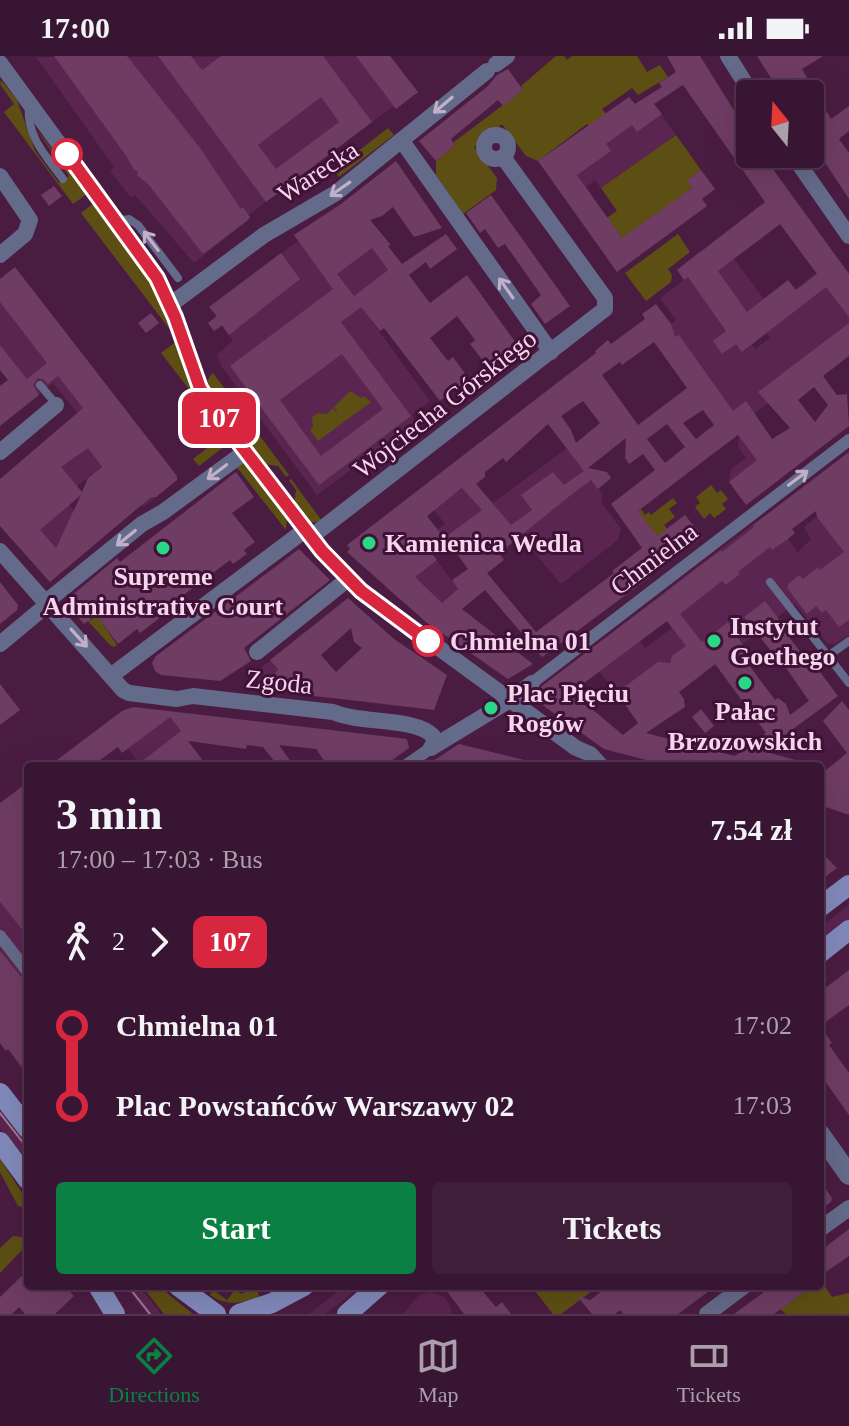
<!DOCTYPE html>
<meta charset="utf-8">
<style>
body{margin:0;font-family:Georgia,serif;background:#3f1e3a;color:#f1f3f6;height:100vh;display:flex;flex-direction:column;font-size:30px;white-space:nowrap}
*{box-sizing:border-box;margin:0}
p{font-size:26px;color:#ab9fac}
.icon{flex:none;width:44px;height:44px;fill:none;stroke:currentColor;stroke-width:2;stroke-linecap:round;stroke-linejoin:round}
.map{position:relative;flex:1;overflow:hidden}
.side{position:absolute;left:24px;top:706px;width:800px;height:528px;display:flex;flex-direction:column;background:#381532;border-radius:8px;box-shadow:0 8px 32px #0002,0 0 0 2px #52344d}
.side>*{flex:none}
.badge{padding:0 16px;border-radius:12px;font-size:28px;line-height:52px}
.needle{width:52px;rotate:342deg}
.tools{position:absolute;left:736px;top:24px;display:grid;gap:16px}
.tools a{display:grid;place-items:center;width:88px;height:88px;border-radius:8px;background:#381532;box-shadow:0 8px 32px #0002,0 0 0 2px #52344d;font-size:40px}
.map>.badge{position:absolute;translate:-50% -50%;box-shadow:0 0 0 4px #fff}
.legs{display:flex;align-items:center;gap:12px;height:88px;padding:0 32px;font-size:26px}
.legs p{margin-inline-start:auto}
.summary{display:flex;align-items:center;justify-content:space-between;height:136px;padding:0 32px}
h1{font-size:44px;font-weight:700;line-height:60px}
.cta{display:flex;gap:16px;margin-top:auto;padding:16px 32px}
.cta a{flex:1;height:92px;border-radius:8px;background:#0b8043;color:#fff;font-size:32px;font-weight:700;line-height:92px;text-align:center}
.cta a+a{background:#3f1e3a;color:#f1f3f6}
ul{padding:0 32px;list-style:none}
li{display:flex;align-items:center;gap:28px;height:80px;font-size:30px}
li i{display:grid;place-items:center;width:12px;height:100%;margin:0 10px;background:currentColor}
li i::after{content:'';width:20px;height:20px;margin:-10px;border:6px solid;border-radius:50%;background:#381532}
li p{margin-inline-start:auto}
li:first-child i{background:linear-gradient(#0000 50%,currentColor 0)}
li:last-child i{background:linear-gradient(currentColor 50%,#0000 0)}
.status{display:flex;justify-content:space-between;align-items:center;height:56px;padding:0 40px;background:#381532;direction:ltr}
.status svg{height:22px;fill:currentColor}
.tab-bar{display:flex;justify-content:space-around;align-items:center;height:112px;border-top:2px solid #52344d;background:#381532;font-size:22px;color:#ab9fac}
.tab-bar a{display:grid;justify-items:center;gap:4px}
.tab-bar .selected{color:#0b8043}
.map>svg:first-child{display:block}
</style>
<div class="status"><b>17:00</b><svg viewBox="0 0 49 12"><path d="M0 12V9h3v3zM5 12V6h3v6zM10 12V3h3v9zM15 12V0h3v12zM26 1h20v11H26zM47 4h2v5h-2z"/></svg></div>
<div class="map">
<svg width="849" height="1258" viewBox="0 0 849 1258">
<rect width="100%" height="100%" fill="#4b1c42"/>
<g fill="#5a2550">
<path d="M390 0 418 36 396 53 393 51 375 64 264 147 249 159 248 164 194 207 135 139 131 142 110 115 114 111 36 1Z"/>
<path d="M648 40 676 79 601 132 595 124 586 131 577 119 592 68 629 41 635 48Z"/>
<path d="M341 148 388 214 354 241 430 345 412 359 416 366 317 439 221 310 217 298 233 285 222 270 214 276 208 267 216 260 209 251 298 185 294 179Z"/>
<path d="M700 195 716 216 734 203 764 243 742 296 752 289 755 293 770 282 757 263 837 201 849 217V286L743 366 784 420 729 426 731 413 746 402 738 391 739 381 734 374 706 358 659 293 675 281 668 271 676 264 660 242 684 224 677 214Z"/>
<path d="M13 213 176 425 143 451 105 408 63 441 99 485 50 526 0 470V423L78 358 53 327 39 338 0 291V223Z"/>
<path d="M567 392 603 439 601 446 621 473 618 484 561 528 521 481 484 509 455 475 429 494 461 537 442 547 428 567 384 530 404 514 422 486 445 468 434 454 473 424 493 447Z"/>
<path d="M849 434V579L835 588 827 587 795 548 639 667 585 597 625 567 645 592 672 572 667 565 678 556 663 537 685 520 768 457 798 496 811 483 804 471Z"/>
<path d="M290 589 330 638 329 642 254 634 250 620Z"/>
<path d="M134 651 209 661 141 710 108 666 126 653Z"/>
<path d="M0 846 28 881V1023L8 993 6 995 0 987Z"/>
<path d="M849 849V863L820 885V871Z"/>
<path d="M0 1052 28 1088V1108L0 1072Z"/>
<path d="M125 1230H139L161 1258H147Z"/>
<path d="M345 1230H362L325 1258H309Z"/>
<path d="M430 1236 445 1241 451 1252V1258H403L419 1239Z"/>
</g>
<g fill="#5d4f13">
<path d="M556 0H564L567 4 572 0H637L647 16 660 9 668 21 638 39 632 32 602 53 606 58 589 70 587 68 538 105 526 100 502 68 474 91 497 122 496 134 463 158 436 119V105L455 89 454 86 523 34 521 30Z"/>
<path d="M1 24 17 44 35 95 59 127 69 120 33 69 87 138 73 148 4 56 14 48 0 28Z"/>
<path d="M388 72 394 79 339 121 334 114Z"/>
<path d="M676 79 701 114 687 124 692 132 623 183 607 162 617 155 601 132Z"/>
<path d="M94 147 155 231 171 275 81 157Z"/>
<path d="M678 178 690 196 668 213 672 219 671 226 646 245 625 217Z"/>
<path d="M177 285 201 345 199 346 161 297Z"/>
<path d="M213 317 289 419 286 421 278 410 263 408C251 392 211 345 208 328 208 322 209 321 213 317Z"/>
<path d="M350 335 362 342 364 340 371 346 318 385 310 374 313 371 312 361 318 357 327 358 333 352 339 360 334 351Z"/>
<path d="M219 383 225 390 199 410 193 403Z"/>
<path d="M241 406 245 407 287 461 286 474 235 409Z"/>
<path d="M291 423 322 465 311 467 294 449 296 434 289 424Z"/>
<path d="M711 429 717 437 721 434 728 443 722 448 726 453 714 462 710 457 704 463 695 451 700 447 696 441Z"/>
<path d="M673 442 677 447 669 453 675 461 664 469 667 473 656 481 638 455 641 453 645 459 649 456 651 459Z"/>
<path d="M97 559 117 589 114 591 110 589 85 562 87 560 91 564Z"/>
<path d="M0 1103 28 1146V1152L18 1150 0 1116Z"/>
<path d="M13 1180 22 1181 25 1191 0 1217V1192Z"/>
<path d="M820 1224 832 1241 849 1237V1258H786L780 1253 812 1230H820Z"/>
<path d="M142 1230H158L193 1258H164Z"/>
<path d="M531 1230H599L561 1258H553Z"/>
<path d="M237 1231 240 1238 257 1232 259 1241C241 1247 227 1251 210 1239L213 1234 227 1244Z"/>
</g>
<g fill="#6f3c64" fill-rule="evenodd">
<path d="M54 0H127L200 92 241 153 243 151 250 161 248 164 203 198 148 128 137 119 138 115 134 114 127 101Z"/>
<path d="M158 0H191L202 14 221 0H323L372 66 266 146ZM321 41 339 66 276 113 258 89Z"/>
<path d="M356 0H390L418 36 396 53Z"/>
<path d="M667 0H700L750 80V98H762L849 218V261L826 231 742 296 736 288 722 298 713 285 726 275 688 221 684 224 677 214 765 146 683 29 654 48 662 58 637 76 632 69 606 88 611 95 577 119 622 182 692 132 687 124 701 114 715 133 702 143 707 150 617 216 538 105 629 41 635 48 662 31 659 27 676 16ZM780 168 817 218 796 234 788 224 747 256 718 215Z"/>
<path d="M757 0H823L802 13 831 63 849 50V75L839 83 849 97V143L810 84V38H781Z"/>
<path d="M508 13 523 34 503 50 498 44 475 63 451 83 455 89 436 105 419 85 488 30 497 19Z"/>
<path d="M396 105 442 172 414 181 393 151 382 160 370 164 391 189 388 190 402 208 446 178 457 193 430 213 426 206 409 219 430 247 467 219 516 287 487 310 470 288 475 284 457 260 430 282 448 305 453 301 469 323 440 345 384 272 380 275 361 251 341 266 411 360 319 429 230 310 333 233 294 179 341 148ZM372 192 388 214 354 240 337 218ZM342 298 383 353 321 400 280 344Z"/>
<path d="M54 130 62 140 49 150 41 139Z"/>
<path d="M491 139 570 250 545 268 531 248 541 239 505 188 498 192 485 173 480 177 466 157Z"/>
<path d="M281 197 300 223 229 279 222 269 214 275 208 267 217 260 209 251Z"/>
<path d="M15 211 177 420V424L156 441H151L50 526 0 470V423L83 352 58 320 48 328 43 323 38 322 33 329 39 339 0 370V330L8 324 0 314V289L27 323 47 307 0 246V223ZM88 392 102 411 88 422 82 436 61 411ZM81 439 56 492 40 474Z"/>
<path d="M656 248 671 268 675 281 679 279 733 355 746 345 772 383 790 372 758 336 849 267V300L823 320 837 339 847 338 849 370 746 449 729 426 757 404 738 379 710 400 638 455 657 480 685 459 703 481 681 497 679 494 648 518 650 521 542 601 485 534 462 553 533 608 508 623 426 566 347 496 350 493 347 489 596 297 595 295 608 284 611 288 645 263 642 258ZM654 286 687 332 638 369 602 319 620 306 622 309ZM814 331 828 349 815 366 798 344ZM583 345 600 367 576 387 571 374 561 360ZM703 354 714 369 696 383 683 367ZM548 368 584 415 564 429 553 416 521 439 532 454 511 469 476 428 485 421V416L503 402 506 406ZM667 368 685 391 665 407 647 383ZM626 382 625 402 629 408 643 398 655 414 611 448 642 492 612 515 614 517 536 576 487 517 504 504 499 497 571 439 591 424 598 433 611 422 607 416 588 412ZM462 432 482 454 444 482 427 460ZM452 491 468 513 452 524 458 533 442 547 415 521 437 504 429 494 447 495Z"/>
<path d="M151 257 159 267 146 277 138 267Z"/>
<path d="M849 396V564L839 571 826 554 822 557 816 550 807 558 788 533V528L799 519 803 523 818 511 820 514 844 496 817 461 816 455 792 473 795 477 788 483 772 494 770 491 738 516 740 518 726 529 722 525 680 558 702 586 728 566 749 599 752 607 749 609 775 644 778 642 786 648 790 659 809 645 773 593 771 595 744 561 765 545 791 579 789 581 814 614 817 612 838 640 763 695 806 707 805 710H669L604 693 534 643 542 630 721 494 722 496 754 471 753 469ZM667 565 686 590 672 600 670 607 658 606 620 634 619 640 638 667 623 679 593 654 568 639ZM715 608 766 677 735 700 646 677 685 651 684 643 679 636Z"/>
<path d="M236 416 254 441 232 457 255 486 244 494 247 498 233 508 230 504 170 549 173 552 140 577 137 573 118 588 96 559 84 568 64 546 117 502 120 506Z"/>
<path d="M299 493 330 524 244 592 251 605 220 625 161 619 155 615 152 607 156 600Z"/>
<path d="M0 526 18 549 17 554 0 568Z"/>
<path d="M348 542 394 583 447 619 434 654 299 638 292 630 287 635 283 634 273 622 278 613 270 604ZM351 572 354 586 362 592 336 616 321 599Z"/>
<path d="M0 628 20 654 0 669Z"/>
<path d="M842 645 849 654V759L820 749V719L847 697 823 665Z"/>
<path d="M134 651 407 683 409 692 384 710H328L316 693 279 689 294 710H278L263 691 247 689 246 693 188 685 207 710H136L181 675 170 661 122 697 118 691 92 710H49L122 655Z"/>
<path d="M701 653 714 670 705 677 692 661Z"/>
<path d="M459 688 537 707V710H425Z"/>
<path d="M28 726V881L0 846V747Z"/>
<path d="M820 795 837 812 820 825Z"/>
<path d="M0 895 28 929V1018L8 993 6 995 0 987Z"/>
<path d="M849 914V949L820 970 832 987 829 989 849 1017V1059L820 1018V936Z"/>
<path d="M820 1125 832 1142 831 1146 820 1154Z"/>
<path d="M849 1173V1200L820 1220V1195Z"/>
<path d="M28 1214V1230H64L74 1240 55 1258H25L19 1251 12 1258H0V1241Z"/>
<path d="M443 1230H478L496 1251 502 1246 511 1258H464Z"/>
<path d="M609 1230H716L678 1258H623L620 1254 615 1258H592L577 1240 590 1244Z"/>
<path d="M772 1230H812L774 1258H734Z"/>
</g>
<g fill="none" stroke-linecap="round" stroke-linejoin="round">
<g stroke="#646a89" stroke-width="8">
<path d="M29 50C26 80 46 100 63 123"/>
<path d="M116 165 129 163 138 169 178 222"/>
<path d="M40 329 56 348"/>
<path d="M770 526 849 627"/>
<path d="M828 600 849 585"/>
</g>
<g stroke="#646a89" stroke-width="12">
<path d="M532 627 849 384"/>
<path d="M405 710 431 692"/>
<path d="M0 880 28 916"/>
</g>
<g stroke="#646a89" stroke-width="16">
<path d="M728 0 752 38"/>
<path d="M0 7 157 222C180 264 187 313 213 353L322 495 361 535 576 692 590 698 601 710"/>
<path d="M496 8 507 0"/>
<circle cx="496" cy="91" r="12"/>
<path d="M402 85 551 296"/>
<path d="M792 98 849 180"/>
<path d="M0 120 30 164 25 178 0 199"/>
<path d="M170 249 264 179 336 137 487 15"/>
<path d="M0 396 56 349"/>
<path d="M311 481 605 253V242L503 101"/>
<path d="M0 495 123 634 129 637 177 643 193 640 333 656C360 668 415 661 433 680L434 686 431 692"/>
<path d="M46 546 142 468 163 456 245 396"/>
<path d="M0 588 48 548"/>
<path d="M257 596 348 523"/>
<path d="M112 619 305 474"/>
<path d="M431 692 510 644 532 627"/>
<path d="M820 1173 849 1152"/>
<path d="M707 1258 744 1230"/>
</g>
<path stroke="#646a89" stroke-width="20" d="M820 1078 849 1119"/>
<g stroke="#8089ba" stroke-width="20">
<path d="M820 851 849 829"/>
<path d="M820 897 849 874"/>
<path d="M0 1037 28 1073"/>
<path d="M0 1086 28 1124"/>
<path d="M98 1230 115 1258"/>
<path d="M178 1230 216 1258"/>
<path d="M239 1258 272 1247 304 1230"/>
<path d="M347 1258 379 1230"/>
</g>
<g stroke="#a17b98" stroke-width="2">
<path d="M0 1057 28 1093"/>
<path d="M128 1230 150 1258"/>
</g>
</g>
<defs><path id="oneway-shaft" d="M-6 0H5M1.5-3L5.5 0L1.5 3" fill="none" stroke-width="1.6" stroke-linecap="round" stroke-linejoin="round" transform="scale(2)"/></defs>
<g stroke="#c2b0c9">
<use href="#oneway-shaft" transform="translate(443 49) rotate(140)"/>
<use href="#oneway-shaft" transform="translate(340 133) rotate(145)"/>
<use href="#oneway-shaft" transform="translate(151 185) rotate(-127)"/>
<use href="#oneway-shaft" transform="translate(506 232) rotate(-125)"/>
<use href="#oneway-shaft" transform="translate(217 416) rotate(143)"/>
<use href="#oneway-shaft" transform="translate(798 422) rotate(-37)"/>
<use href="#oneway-shaft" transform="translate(126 482) rotate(141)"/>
<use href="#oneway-shaft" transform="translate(79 582) rotate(48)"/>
</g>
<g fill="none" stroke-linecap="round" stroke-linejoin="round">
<g stroke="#fff" stroke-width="18">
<path id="line-1" d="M67 98 157 222 175 261 200 332 213 353 322 495 361 535 428 585"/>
</g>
<use href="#line-1" stroke="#d7263d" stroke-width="12"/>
</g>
<g fill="#fff" stroke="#d7263d" stroke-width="4">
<circle cx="67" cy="98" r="14"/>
<circle cx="428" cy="585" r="14"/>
</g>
<g fill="#29d885" stroke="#401137" stroke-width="3">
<circle cx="369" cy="487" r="8"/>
<circle cx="163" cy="492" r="8"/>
<circle cx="714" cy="585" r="8"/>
<circle cx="745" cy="627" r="8"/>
<circle cx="491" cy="652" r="8"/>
</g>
<g text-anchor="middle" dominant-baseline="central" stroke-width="6" stroke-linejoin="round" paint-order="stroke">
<g font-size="26" fill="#f5d6ec" stroke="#401137">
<text transform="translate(318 116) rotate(-33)">Warecka</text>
<text transform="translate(445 348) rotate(-38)">Wojciecha Górskiego</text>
<text transform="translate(654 503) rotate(-37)">Chmielna</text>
<text transform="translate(279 626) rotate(6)">Zgoda</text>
</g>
<g font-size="26" font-weight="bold" fill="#f5d6ec" stroke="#401137" text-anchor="start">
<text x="385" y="487">Kamienica Wedla</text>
<text x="163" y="520" text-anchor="middle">Supreme<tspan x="163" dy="30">Administrative Court</tspan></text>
<text x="730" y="570">Instytut<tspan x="730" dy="30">Goethego</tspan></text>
<text x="507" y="637">Plac Pięciu<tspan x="507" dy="30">Rogów</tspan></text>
<text x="745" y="655" text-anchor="middle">Pałac<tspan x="745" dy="30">Brzozowskich</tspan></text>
</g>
<g font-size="26" font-weight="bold" fill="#f5d6ec" stroke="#401137" text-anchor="start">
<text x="450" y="585">Chmielna 01</text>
</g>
</g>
</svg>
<div class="tools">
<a><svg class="needle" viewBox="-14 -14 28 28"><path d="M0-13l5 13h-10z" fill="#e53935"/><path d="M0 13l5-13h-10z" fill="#ab9fac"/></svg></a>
</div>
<b class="badge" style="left:219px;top:362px;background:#d7263d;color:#fff">107</b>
<section class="side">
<div class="summary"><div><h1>3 min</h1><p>17:00 – 17:03 · Bus</p></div><b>7.54 zł</b></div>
<div class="legs"><svg class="icon" aria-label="walk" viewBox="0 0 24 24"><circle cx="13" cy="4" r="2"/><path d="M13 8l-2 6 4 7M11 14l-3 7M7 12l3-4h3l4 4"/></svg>2<svg class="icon" aria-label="forward" viewBox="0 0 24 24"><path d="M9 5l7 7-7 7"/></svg><b class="badge" style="background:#d7263d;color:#fff">107</b></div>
<ul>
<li><i style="color:#d7263d"></i><b>Chmielna 01</b><p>17:02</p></li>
<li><i style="color:#d7263d"></i><b>Plac Powstańców Warszawy 02</b><p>17:03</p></li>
</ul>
<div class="cta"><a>Start</a><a>Tickets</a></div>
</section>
</div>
<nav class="tab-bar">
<a class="selected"><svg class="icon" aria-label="directions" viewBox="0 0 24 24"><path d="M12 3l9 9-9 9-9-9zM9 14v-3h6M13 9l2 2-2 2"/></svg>Directions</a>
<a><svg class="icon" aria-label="map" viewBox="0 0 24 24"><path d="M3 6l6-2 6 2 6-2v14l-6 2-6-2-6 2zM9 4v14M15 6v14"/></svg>Map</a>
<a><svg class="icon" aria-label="tickets" viewBox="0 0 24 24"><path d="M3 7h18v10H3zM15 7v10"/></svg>Tickets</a>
</nav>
